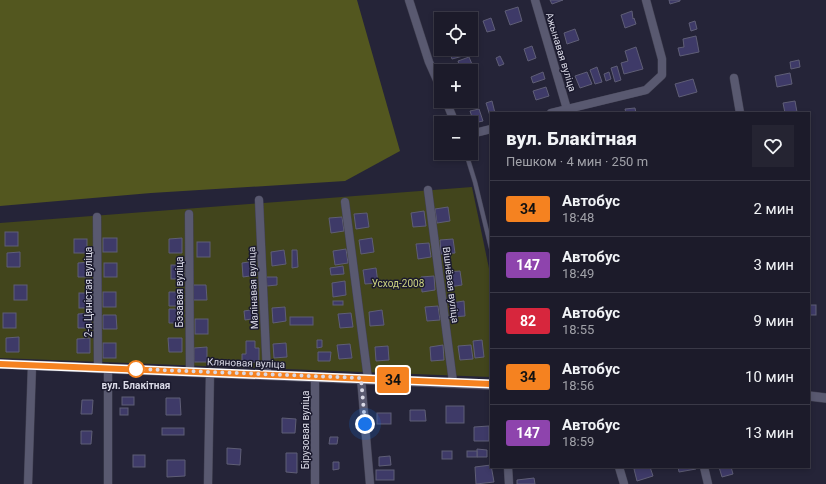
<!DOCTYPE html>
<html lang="ru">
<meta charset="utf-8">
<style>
body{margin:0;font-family:Roboto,sans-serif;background:#252432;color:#f1f3f6;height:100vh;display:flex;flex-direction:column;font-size:15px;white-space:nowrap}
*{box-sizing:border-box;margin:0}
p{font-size:13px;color:#a0a1a8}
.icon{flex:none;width:22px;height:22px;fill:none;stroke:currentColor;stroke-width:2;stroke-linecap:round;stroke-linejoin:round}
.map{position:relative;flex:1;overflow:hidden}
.side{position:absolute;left:490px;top:112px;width:320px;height:356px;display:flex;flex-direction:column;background:#1c1b2a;border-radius:0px;box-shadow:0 2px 6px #0003,0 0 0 1px #3a3947}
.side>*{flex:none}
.badge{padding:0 8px;border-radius:3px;font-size:14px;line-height:26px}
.buttons{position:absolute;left:434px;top:12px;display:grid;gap:8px}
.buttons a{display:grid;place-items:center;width:44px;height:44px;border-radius:0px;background:#1c1b2a;box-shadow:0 2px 6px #0003,0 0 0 1px #3a3947;font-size:20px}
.you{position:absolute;width:20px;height:20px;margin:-10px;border:3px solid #fff;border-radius:50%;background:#1a73e8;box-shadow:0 0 0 6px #1a73e833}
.map>.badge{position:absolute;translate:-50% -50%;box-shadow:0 0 0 2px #fff}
.round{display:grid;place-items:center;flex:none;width:42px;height:42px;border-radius:0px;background:#252432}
.summary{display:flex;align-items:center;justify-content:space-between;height:68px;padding:0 16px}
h1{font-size:19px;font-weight:800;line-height:30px}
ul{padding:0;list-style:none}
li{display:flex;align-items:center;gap:12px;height:56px;padding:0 16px;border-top:1px solid #3a3947}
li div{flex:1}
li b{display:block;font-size:15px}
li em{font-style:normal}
li .badge{min-width:44px;font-weight:700;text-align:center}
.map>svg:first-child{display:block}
</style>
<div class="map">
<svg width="826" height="484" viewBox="0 0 826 484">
<rect width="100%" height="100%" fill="#252438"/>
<path fill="#42451c" d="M472 187 491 278V377L0 358V223Z"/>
<path fill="#53571f" d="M0 0H357L400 151 345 181 151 193 0 206Z"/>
<g fill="#3e3a68" stroke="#5f5e76">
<path d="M550 0H563L552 4Z"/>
<path d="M669 0H680V1L670 4Z"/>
<path d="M518 7 522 21 510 25 505 11Z"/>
<path d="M632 11 633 19 634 18 636 24 625 28 621 15Z"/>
<path d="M491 18 495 30 487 32 483 21Z"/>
<path d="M695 21 697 29 691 31 689 23Z"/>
<path d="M575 29 579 40 567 44 564 33Z"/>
<path d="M696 36 699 52 680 56 678 48 684 47 683 39Z"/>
<path d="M532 46 536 58 528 61 524 49Z"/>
<path d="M636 47 643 69 624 74 621 63 628 61 625 51Z"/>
<path d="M455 49H462L463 56 452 59 449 51Z"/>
<path d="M500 56 504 64 499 66 496 58Z"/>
<path d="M469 57 474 69 461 71 458 61Z"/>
<path d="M799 60 800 67 791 69 790 62Z"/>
<path d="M617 66 621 80 615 82 611 68Z"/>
<path d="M597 67 602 82 595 84 590 70Z"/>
<path d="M543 72 545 79 533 83 531 77Z"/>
<path d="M587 72 592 84 580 88 575 76Z"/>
<path d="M609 72 611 79 606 81 604 74Z"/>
<path d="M790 73 792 84 777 87 775 76Z"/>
<path d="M476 74 478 79 471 82V76Z"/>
<path d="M693 79 697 92 679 97 675 84Z"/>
<path d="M546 87 549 96 536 100 533 91Z"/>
<path d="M492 101 495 113H491V119L486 103Z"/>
<path d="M795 101 797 112 785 113 783 103Z"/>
<path d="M635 108 636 113H626L625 109Z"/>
<path d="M479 109 483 121 474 123 470 111Z"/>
<path d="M448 207 450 221 437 223 435 209Z"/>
<path d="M424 211 426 226 413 227 411 213Z"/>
<path d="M367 213 369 227 356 229 354 214Z"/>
<path d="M342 217 344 231 331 233 329 218Z"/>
<rect x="5" y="232" width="13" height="14"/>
<rect x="103" y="238" width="14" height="14"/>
<path d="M182 238V253H169V239Z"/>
<path d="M372 238 374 252 361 254 359 240Z"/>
<rect x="74" y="239" width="13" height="14"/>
<path d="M453 239 455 253 441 254 440 240Z"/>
<rect x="197" y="242" width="13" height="15"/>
<path d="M429 243 431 257 418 259 416 244Z"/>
<path d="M346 249 348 263 335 265 333 251Z"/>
<path d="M284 250 286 264 272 266 271 252Z"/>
<path d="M292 250H297L298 267 292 268Z"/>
<path d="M20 252V267H7V253Z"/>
<path d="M255 261 257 275 243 277 242 263Z"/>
<path d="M91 262V277H78V263Z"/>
<rect x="104" y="263" width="13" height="14"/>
<rect x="171" y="265" width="13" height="14"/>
<path d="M343 266 344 274 331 275 330 268Z"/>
<path d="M376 268 378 283 365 284 363 270Z"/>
<path d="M460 271 462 285 449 287 447 272Z"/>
<path d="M434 276 435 290 422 292 421 277Z"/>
<path d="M266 277H277V285L267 286Z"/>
<path d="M345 281 346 295 333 297 332 283Z"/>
<rect x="14" y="285" width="13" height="15"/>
<path d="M193 285H206L207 300H193Z"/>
<rect x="103" y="292" width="13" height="15"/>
<path d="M169 292H182L183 306H169Z"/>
<rect x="79" y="293" width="13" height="15"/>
<rect x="333" y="301" width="10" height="4"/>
<path d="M464 301 465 316 452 317 451 303Z"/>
<rect x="809" y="305" width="7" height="10"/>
<path d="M438 306 440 320 427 321 425 307Z"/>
<path d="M285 307 286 321 273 323 272 308Z"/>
<path d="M169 309H182L183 323H169Z"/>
<path d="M257 309 258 318 245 320 244 311Z"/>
<path d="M382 310 384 325 370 326 369 312Z"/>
<rect x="3" y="313" width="13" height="15"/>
<path d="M91 313V328H78V314Z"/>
<path d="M351 313 353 327 340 328 338 314Z"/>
<path d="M103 315H116L117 329H103Z"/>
<rect x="290" y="317" width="23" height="8"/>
<rect x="195" y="319" width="13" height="15"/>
<path d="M19 337V352H6V338Z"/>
<path d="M90 338V353H77V339Z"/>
<path d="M168 338H182V352H169Z"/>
<path d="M317 340H322V347L317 348Z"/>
<path d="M482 340 484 357 475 358 473 341Z"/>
<path d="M246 341H255V348H259V362L242 363V354H246Z"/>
<rect x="103" y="343" width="13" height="15"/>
<path d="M286 343 287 357 274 358 273 344Z"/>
<path d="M350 344 352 358 339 359 337 345Z"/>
<path d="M443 345 444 360 431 361 430 347Z"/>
<path d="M471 345 473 359 460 360 458 346Z"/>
<path d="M388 346 389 360 376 361 375 347Z"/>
<path d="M207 347V362H194V348Z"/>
<path d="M318 352H331L330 361H318Z"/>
<rect x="122" y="397" width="12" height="8"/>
<path d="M166 398H180L181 415H166Z"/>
<path d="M82 400H93L92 414H81Z"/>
<rect x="446" y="406" width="18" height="17"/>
<rect x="120" y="408" width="8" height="7"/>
<path d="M410 410H425L426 421H410Z"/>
<rect x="377" y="413" width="14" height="11"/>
<path d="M282 418 296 419 295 433H282Z"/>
<path d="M489 426V441H474V427Z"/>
<rect x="162" y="428" width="22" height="7"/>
<path d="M81 431H92L91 444H81Z"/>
<path d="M330 437H338L337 444H329Z"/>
<path d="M227 448 241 449 240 465 227 464Z"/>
<path d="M477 449 487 450V457H477Z"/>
<rect x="442" y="451" width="10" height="8"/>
<rect x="467" y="451" width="10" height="6"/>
<path d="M286 453H297V473L286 472Z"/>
<rect x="133" y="455" width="12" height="12"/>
<path d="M390 456 391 465 379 466V457Z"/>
<path d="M167 460H185V476L167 477Z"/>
<path d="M333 462H339V469L333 470Z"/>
<path d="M491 465 494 482 476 484 475 467Z"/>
<path d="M642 467H650L653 476 637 481 634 469Z"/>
<path d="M678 467H695L696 469 679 472Z"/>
<path d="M719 467H731L733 474 722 477Z"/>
<rect x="376" y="470" width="18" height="10"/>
<path d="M534 478 535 484H517V480Z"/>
</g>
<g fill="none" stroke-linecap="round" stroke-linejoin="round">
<g stroke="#434253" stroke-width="5">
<path id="service" d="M466 153 475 182 491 248"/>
</g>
<g stroke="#434253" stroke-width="9">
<g id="minor">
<path d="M409 0 429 62 441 89"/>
<path d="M535 0 567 109V113"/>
<path d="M734 78 740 113"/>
<path d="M446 101 455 123"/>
<path d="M551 113 646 90 662 75V59L646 0"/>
<path d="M471 134 491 129"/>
<path d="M428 190 453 382"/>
<path d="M259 200 267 374"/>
<path d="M345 202 368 379"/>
<path d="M189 214 190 371"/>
<path d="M97 217 98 367"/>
<path d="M315 377V484"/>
<path d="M361 378 370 484"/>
<path d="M508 467 509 484"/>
<path d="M619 467 624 484"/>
<path d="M704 467 708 484"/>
<path d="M28 484 32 365"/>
<path d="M108 484V368"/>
<path d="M208 484 210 372"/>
</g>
</g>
<g stroke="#434253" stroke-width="10">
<g id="tertiary">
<path d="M0 364 491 385"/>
<path d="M809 396 826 398"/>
</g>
</g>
<use href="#service" stroke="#595970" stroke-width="4"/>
<use href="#minor" stroke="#595970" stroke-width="8"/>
<use href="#tertiary" stroke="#595970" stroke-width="9"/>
</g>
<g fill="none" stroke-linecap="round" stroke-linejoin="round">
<g stroke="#fff" stroke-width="9">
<path id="line" d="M0 364 491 384"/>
</g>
<use href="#line" stroke="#f58220" stroke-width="6"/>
<path stroke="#dadae7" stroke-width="4" stroke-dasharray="0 7.2" d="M136 369 361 378 365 424"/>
</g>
<circle fill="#fff" stroke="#f58220" stroke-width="2" cx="136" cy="369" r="8"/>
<g text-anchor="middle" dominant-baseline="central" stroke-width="3" stroke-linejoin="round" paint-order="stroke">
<g font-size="10" fill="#dadae7" stroke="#1b1a2e">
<text transform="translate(561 52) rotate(73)">Ажынавая вуліца</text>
<text transform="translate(451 285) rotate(83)">Вішнёвая вуліца</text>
<text transform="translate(253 288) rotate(-92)">Малінавая вуліца</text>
<text transform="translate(88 292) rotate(-90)">2-я Цяністая вуліца</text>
<text transform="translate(179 292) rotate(-90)">Бэзавая вуліца</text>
<text transform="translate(246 363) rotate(2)">Кляновая вуліца</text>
<text transform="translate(305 430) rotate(-90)">Бірузовая вуліца</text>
</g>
<g font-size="10" fill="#cdd481" stroke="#1b1a2e">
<text x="398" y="283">Усход-2008</text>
</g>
<g font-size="10" font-weight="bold" fill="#dadae7" stroke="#1b1a2e">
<text x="136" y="385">вул. Блакітная</text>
</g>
</g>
</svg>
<div class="buttons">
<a><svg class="icon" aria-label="locate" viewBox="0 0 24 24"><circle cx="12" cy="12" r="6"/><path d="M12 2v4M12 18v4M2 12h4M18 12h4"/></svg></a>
<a>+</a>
<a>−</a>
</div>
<div class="you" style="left:365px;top:424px"></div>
<b class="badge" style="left:393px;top:380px;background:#f58220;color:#111">34</b>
<section class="side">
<div class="summary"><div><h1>вул. Блакітная</h1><p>Пешком · 4 мин · 250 m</p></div><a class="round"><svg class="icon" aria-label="heart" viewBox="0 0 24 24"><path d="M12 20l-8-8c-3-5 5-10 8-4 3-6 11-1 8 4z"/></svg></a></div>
<ul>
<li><span class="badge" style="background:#f58220;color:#111">34</span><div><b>Автобус</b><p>18:48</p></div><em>2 мин</em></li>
<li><span class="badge" style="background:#8e44ad;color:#fff">147</span><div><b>Автобус</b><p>18:49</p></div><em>3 мин</em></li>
<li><span class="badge" style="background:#d7263d;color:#fff">82</span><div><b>Автобус</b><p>18:55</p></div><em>9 мин</em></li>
<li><span class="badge" style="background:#f58220;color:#111">34</span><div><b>Автобус</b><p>18:56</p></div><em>10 мин</em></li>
<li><span class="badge" style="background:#8e44ad;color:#fff">147</span><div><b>Автобус</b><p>18:59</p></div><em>13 мин</em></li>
</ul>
</section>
</div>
